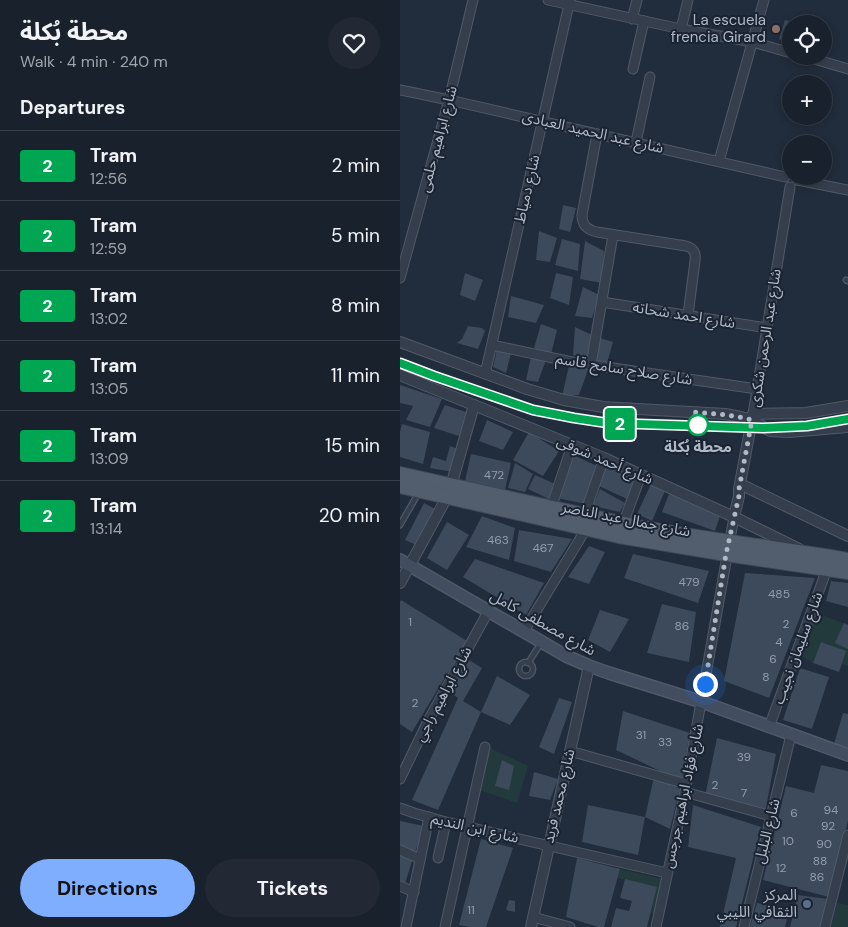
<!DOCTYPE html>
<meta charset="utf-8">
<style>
body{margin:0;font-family:"DM Sans","Noto Sans Arabic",sans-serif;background:#222935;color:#f1f3f6;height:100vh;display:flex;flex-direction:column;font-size:19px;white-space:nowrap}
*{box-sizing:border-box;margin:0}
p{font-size:16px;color:#9fa3aa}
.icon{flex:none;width:28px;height:28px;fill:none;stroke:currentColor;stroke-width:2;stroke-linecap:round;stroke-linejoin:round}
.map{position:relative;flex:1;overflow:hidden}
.sheet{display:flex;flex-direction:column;background:#19212d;width:400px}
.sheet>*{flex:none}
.badge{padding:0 10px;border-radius:4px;font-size:18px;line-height:32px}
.fabs{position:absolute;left:382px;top:15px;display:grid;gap:10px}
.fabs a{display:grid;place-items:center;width:50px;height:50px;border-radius:50%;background:#19212d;box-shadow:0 2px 8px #0003,0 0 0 1px #373e49;font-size:25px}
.you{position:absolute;width:25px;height:25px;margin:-12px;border:4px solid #fff;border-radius:50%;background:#1a73e8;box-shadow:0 0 0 8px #1a73e833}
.map>.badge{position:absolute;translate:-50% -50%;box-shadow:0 0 0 2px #fff}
h2{padding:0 20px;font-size:19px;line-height:45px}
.round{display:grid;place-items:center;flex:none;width:52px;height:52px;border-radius:26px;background:#222935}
.headline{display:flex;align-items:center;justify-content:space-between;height:85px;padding:0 20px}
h1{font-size:24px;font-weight:700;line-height:38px}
.primary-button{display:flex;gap:10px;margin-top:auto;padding:10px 20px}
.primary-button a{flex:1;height:58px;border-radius:30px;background:#7faeff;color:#111;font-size:20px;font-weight:700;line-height:58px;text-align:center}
.primary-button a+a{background:#222935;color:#f1f3f6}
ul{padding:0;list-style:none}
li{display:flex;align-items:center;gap:15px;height:70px;padding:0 20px;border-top:1px solid #373e49}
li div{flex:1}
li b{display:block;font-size:19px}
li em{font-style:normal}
li .badge{min-width:55px;font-weight:700;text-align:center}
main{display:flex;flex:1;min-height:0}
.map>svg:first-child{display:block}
</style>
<main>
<section class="sheet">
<div class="headline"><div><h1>محطة بُكلة</h1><p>Walk · 4 min · 240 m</p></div><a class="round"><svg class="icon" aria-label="heart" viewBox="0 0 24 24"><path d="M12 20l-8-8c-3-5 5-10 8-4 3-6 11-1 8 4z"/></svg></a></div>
<h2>Departures</h2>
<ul>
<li><span class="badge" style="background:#00a651;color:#fff">2</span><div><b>Tram</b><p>12:56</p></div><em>2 min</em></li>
<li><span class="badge" style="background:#00a651;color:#fff">2</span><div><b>Tram</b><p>12:59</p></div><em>5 min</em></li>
<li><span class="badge" style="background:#00a651;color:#fff">2</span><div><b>Tram</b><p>13:02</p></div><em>8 min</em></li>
<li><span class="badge" style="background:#00a651;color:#fff">2</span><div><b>Tram</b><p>13:05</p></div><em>11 min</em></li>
<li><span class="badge" style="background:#00a651;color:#fff">2</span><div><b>Tram</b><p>13:09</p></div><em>15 min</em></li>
<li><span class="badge" style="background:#00a651;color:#fff">2</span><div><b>Tram</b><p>13:14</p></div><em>20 min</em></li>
</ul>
<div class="primary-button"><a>Directions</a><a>Tickets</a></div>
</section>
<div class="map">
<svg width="448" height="927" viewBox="0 0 448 927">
<rect width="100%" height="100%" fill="#212c3c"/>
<g fill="#233a3d">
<path d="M417 613 448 625V666L441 664 421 642 413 663 400 655Z"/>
<path d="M88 747 128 766 117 803 79 790Z"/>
<path d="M220 869 267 880 259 915 251 913 257 887 218 878Z"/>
<path d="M437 903 448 905V927H431Z"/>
</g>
<g fill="#3c4a5c">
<path d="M385 20 397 23 391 24V47L388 45 389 42 379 39Z"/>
<path d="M163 205 176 208 170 232 159 229Z"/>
<path d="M139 231 157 238 150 262 136 260Z"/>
<path d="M162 239 180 244 178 271 155 265Z"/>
<path d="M185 241 204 251 202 283 180 279Z"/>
<path d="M65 273 83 280 75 301 60 295Z"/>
<path d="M156 273 173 277 169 305 150 298Z"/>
<path d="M183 287 199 295 192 318 175 316Z"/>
<path d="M111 296 144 305 136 323 108 317Z"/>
<path d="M141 324 157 330 151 354 134 348Z"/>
<path d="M68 326 82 328 85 331 78 349 57 343 62 339Z"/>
<path d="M175 327 192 335 188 360 173 355Z"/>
<path d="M200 338 213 342 207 363 197 361Z"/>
<path d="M97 349H112L106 373 93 367Z"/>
<path d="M131 357 146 360 138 382 126 380Z"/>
<path d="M169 366 188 370 179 395 162 396Z"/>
<path d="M0 385 42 399 30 427 6 420 13 406 0 403Z"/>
<path d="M45 405 69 413 62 437 34 428Z"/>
<path d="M87 420 113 432 103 450 79 441Z"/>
<path d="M2 424 30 432 23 464 0 457V432Z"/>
<path d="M129 432 159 451 143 476 113 460Z"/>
<path d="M50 446 58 449 53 472 30 468 33 457 46 461Z"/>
<path d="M71 454 111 463 105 490 65 481Z"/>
<path d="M173 455 197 466 186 504 157 498Z"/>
<path d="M115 463 133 474 125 492 108 488Z"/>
<path d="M206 466 237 481 227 499 199 486Z"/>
<path d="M135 475 155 484 149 499 128 489Z"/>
<path d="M251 484 265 491 252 521 237 514Z"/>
<path d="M200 489 225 503 220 512 193 506Z"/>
<path d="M269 494 321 513 315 531 262 512Z"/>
<path d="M24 503 35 509 16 545 5 540Z"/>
<path d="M82 516 115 528 109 560 66 547Z"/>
<path d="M47 522 69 535 47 570 27 558Z"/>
<path d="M119 530 172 539 151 572 114 561Z"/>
<path d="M189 546 205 552 189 584 168 577Z"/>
<path d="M233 554 309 571 298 603 224 578Z"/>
<path d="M75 559 144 583 126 615 63 577Z"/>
<path d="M345 573 415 578 369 698 324 681Z"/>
<path d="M431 581 448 583V607L426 601Z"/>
<path d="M1 600 67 641 12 732 0 724V602Z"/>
<path d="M262 604 296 612 289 662 247 653Z"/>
<path d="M200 610 229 619 210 652 188 640Z"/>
<path d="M444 623 448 625V649L435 643Z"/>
<path d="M421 642 446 651 439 672 413 663Z"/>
<path d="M69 660 82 668 63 701 81 712 38 810 12 800 58 698 50 692Z"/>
<path d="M400 668 429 677 412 729 383 720Z"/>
<path d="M97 676 130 695 110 725 81 712Z"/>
<path d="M159 698 172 702 154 754 139 747Z"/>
<path d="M223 711 290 733 281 781 216 750Z"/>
<path d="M443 713 448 714V748L434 744Z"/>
<path d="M317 738 376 754 365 813 305 796Z"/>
<path d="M102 760 114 766 109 790 95 786Z"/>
<path d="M421 765 448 771V821L429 897 363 880 386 786 414 793Z"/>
<path d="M134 772 158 779 150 800 129 796Z"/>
<path d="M254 777 280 789 270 829 245 817 238 855 182 842 188 805 245 817Z"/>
<path d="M293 805 361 827 336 927H320L336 858 288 847Z"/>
<path d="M0 821 24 826 15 852 0 845Z"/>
<path d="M81 839 113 848 86 927H70L59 925Z"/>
<path d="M0 855 12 861 5 884 0 882Z"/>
<path d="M177 858 220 869 204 927H198L166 917Z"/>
<path d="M225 879 257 887 247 927H211L216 908 229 911 232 901 220 898Z"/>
<path d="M398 895 428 899 420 927H390Z"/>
<path d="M109 900 115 901V912L106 910Z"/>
<path d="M357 903 389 910 385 927H350Z"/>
</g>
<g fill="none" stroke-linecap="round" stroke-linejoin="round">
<g stroke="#505967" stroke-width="7">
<g id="service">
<path d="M446 280 448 281"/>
<path d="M0 525 19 492"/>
<circle cx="126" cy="669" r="7"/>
<path d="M128 663 141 643"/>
</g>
</g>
<g stroke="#505967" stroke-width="11">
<g id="minor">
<path d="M148 0 281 29 353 42 391 53"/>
<path d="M232 19 237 0"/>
<path d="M281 29 288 0"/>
<path d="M404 56 448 69"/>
<path d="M233 69 244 21"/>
<path d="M0 90 49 100 385 177"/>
<path d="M197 134 182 215C182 226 188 230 197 232L286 246C294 248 296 253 295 261L288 315"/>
<path d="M236 142 250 77"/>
<path d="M319 161 364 0"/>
<path d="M397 180 448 190"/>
<path d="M0 278 49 100 73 0"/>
<path d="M202 302 367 328"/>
<path d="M92 345 172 362 357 389"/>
<path d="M191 365 213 235"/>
<path d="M85 374 170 0"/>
<path d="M353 414 390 187"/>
<path d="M151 508 172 445"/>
<path d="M184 516 204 458"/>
<path d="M223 524 241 475"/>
<path d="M124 631 186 529"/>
<path d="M369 727 427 569"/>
<path d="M170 751 286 784"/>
<path d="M0 779 28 721 89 610"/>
<path d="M285 792 371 816"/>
<path d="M0 808 14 813 46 822 267 873"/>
<path d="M0 850 20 859"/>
<path d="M38 858 46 822"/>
<path d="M0 886 14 892"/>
<path d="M133 917 170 927"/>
<path d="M6 927 29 817"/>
<path d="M45 927 85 747"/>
<path d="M256 927 285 792 334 517"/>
<path d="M344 927 391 735"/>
<path d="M425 927 448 835"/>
</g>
</g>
<g stroke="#505967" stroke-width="12">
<g id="tertiary">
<path d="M0 342 127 389 164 400 203 407 325 414 341 417 352 420 370 431 389 432 448 427"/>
<path d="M0 375 204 458 334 517 399 549"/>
<path d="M340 484 448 536"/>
<path d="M51 486 74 405"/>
<path d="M334 517 339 496V489L353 414 406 413 448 406"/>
<path d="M0 583 47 497"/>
<path d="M131 927 189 666"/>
</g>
</g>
<g stroke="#505967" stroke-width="14">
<path id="secondary" d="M0 560 166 656 189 666 209 673 302 702 448 755"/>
</g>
<g stroke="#3e4755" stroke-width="16">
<g id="primary">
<path d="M0 474 238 527C308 540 378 548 448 560"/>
<path d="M0 486 219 536 326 554 448 572"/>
</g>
</g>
<use href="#service" stroke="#353e4c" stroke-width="4.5"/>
<use href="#minor" stroke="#353e4c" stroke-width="9"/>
<use href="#tertiary" stroke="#353e4c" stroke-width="10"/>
<use href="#secondary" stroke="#424d60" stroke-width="11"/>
<use href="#primary" stroke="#525d6d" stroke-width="14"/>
</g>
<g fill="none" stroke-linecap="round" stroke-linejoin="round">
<g stroke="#fff" stroke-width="11">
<path id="line" d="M0 363 34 376 133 410 174 418 207 423 363 428 407 426 448 419"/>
</g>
<use href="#line" stroke="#00a651" stroke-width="8"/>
<path stroke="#b0b9c8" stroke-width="5" stroke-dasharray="0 9" d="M298 425 292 412C312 414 332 414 352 420L339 489V496L326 554 305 684"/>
</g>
<circle fill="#8d6e63" stroke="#1a2331" stroke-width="2" cx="376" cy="29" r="5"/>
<circle fill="#fff" stroke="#00a651" stroke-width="2.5" cx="298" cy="425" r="10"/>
<circle fill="#5c6f8a" stroke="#1a2331" stroke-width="2" cx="407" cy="904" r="5"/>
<g text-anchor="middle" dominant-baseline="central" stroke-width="4" stroke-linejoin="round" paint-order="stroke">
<g font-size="12" fill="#939dad">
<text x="94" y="475">472</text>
<text x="98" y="540">463</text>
<text x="143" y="548">467</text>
<text x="289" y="582">479</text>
<text x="379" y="594">485</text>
<text x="10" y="622">1</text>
<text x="386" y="624">2</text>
<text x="282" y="626">86</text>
<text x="379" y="642">4</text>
<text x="373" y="659">6</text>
<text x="366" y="677">8</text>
<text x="15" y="703">2</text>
<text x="241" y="735">31</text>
<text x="265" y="742">33</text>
<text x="344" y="757">39</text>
<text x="315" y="785">2</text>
<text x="344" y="793">7</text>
<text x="431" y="810">94</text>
<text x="394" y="813">6</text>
<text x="428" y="826">92</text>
<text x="388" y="841">10</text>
<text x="424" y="844">90</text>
<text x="420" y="861">88</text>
<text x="381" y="868">12</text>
<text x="417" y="877">86</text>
<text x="71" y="910">11</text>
</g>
<g font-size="15" fill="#b0b9c8" stroke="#1a2331" text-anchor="end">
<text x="366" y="20">La escuela<tspan x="366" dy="17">frencia Girard</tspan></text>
<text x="397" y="895">المركز<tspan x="397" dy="17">الثقافي الليبي</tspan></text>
</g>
<g font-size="15" fill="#b0b9c8" stroke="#1a2331">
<text transform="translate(193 132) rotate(13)">شارع عبد الحميد العبادى</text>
<text transform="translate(38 139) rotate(-75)">شارع ابراهيم حلمى</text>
<text transform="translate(127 189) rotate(-77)">شارع دمياط</text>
<text transform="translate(284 315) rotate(9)">شارع احمد شحاته</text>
<text transform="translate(365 338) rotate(-81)">شارع عبد الرحمن شكرى</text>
<text transform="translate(224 369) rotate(9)">شارع صلاح سامح قاسم</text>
<text transform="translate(205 460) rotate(23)">شارع أحمد شوقى</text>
<text transform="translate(226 519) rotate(11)">شارع جمال عبد الناصر</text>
<text transform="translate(143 623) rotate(29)">شارع مصطفى كامل</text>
<text transform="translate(398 648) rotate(-70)">شارع سليمان نجيب</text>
<text transform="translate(43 694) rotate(-62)">شارع ابراهيم راجي</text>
<text transform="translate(159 796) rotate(-77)">شارع محمد فريد</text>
<text transform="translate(283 796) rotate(-78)">شارع فؤاد ابراهيم جرجس</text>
<text transform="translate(75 828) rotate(13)">شارع ابن النديم</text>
<text transform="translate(367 831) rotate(-76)">شارع البلبل</text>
</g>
<g font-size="15" font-weight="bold" fill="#b0b9c8" stroke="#1a2331">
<text x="298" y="447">محطة بُكلة</text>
</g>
</g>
</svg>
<div class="fabs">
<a><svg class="icon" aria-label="locate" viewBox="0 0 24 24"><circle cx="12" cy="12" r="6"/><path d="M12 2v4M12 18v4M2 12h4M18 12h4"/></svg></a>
<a>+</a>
<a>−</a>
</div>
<div class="you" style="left:305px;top:684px"></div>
<b class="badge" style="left:220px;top:424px;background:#00a651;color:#fff">2</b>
</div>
</main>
